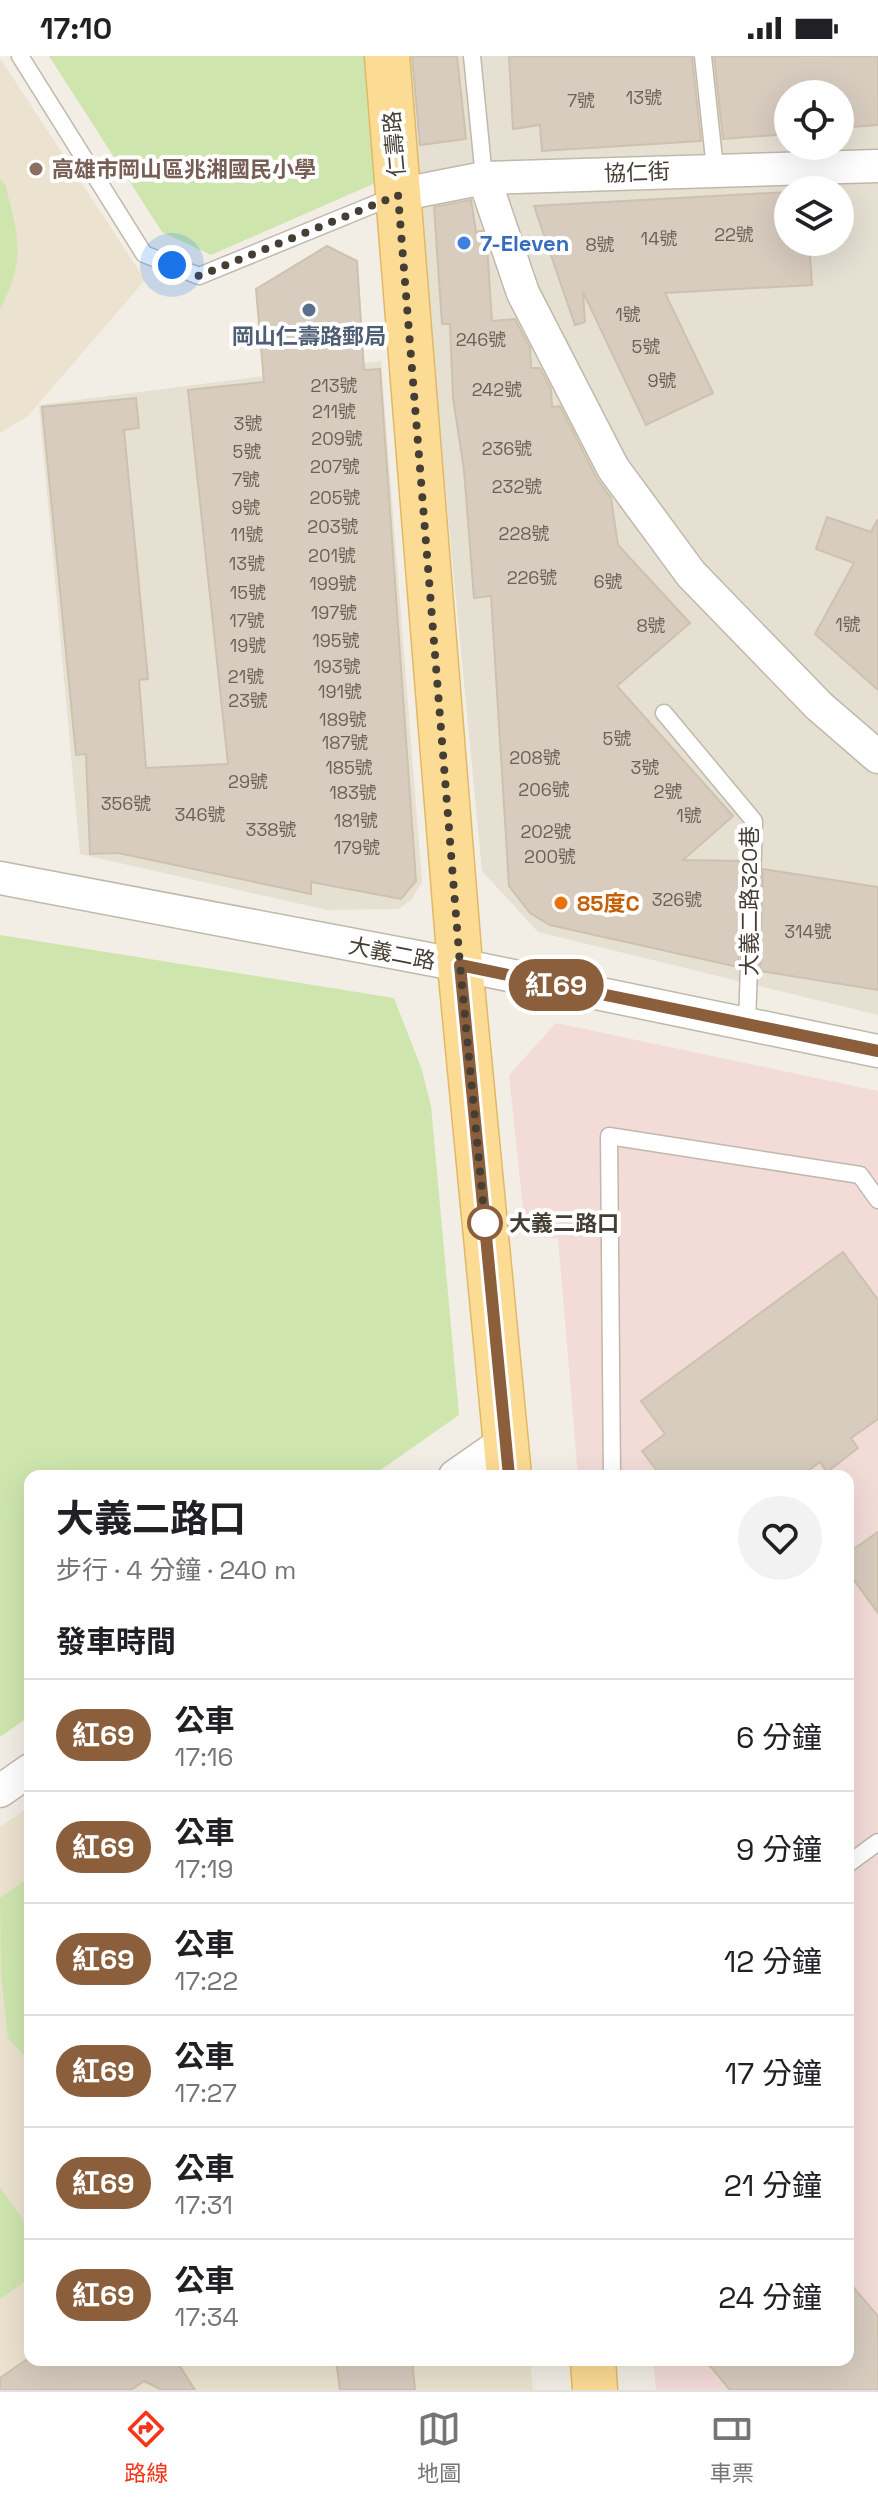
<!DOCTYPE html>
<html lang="zh-TW">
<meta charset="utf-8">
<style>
body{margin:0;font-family:"Space Grotesk","Noto Sans TC",sans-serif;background:#f2f2f2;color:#202124;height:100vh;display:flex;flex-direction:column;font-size:30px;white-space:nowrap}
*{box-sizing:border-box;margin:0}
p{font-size:26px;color:#757577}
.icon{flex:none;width:44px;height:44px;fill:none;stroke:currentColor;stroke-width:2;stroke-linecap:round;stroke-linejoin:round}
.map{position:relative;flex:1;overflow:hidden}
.drawer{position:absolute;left:24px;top:1414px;width:830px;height:896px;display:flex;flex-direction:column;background:#fff;border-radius:16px;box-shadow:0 8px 32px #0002}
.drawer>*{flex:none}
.badge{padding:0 16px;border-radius:26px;font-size:28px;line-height:52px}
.tools{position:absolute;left:774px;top:24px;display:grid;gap:16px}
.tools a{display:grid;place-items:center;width:80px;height:80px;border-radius:50%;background:#fff;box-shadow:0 8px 32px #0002;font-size:40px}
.you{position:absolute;width:40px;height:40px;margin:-20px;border:6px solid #fff;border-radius:50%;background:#1a73e8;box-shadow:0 0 0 12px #1a73e833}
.map>.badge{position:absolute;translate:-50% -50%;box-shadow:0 0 0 4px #fff}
h2{padding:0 32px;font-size:30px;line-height:72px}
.round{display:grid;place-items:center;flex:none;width:84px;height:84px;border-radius:42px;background:#f2f2f2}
.overview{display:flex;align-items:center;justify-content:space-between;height:136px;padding:0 32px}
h1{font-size:38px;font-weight:700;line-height:60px}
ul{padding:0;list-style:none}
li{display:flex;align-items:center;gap:24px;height:112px;padding:0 32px;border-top:2px solid #e0e0e0}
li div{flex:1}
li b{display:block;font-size:30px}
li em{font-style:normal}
li .badge{min-width:88px;font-weight:700;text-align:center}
.status{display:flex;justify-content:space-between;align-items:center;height:56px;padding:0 40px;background:#fff;direction:ltr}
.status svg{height:22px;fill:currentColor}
.dock{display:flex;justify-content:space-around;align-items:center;height:112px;border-top:2px solid #e0e0e0;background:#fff;font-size:22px;color:#757577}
.dock a{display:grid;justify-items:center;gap:4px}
.dock .on{color:#f63419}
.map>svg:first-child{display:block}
</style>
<div class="status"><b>17:10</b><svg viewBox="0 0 49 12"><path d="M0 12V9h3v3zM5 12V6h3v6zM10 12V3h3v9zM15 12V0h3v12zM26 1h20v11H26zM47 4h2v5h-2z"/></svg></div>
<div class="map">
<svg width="878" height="2334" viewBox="0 0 878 2334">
<rect width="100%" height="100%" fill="#f2eee5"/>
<g fill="#e6e0d3" fill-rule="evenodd">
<path d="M404 0H878V959L538 876 482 815ZM788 38H840V90H788ZM788 134H840V186H788Z"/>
<path d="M381 305 422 826 412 843 399 853 327 854 80 798 39 349Z"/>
</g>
<g fill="#ebe3cf">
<path d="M0 2 145 224 28 360 0 377Z"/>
<path d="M30 1750V2304H530L533 2334H0V1771Z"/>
</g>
<path fill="#f3dbd8" d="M556 967 878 1035V2334H656L653 2304H848V1420H578L558 1182 526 1181 509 1019Z"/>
<g fill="#cee6ae">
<path d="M49 0H378L389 121 211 199 162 176Z"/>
<path d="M0 123 5 128C19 182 26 202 0 254Z"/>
<path d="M0 879 394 942 422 1014 431 1050 459 1359 372 1420H30V1660L0 1681Z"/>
<path d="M30 1821V2006L8 1982 1 1919 0 1842Z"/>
<path d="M0 2131 30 2174V2222L0 2243Z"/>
</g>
<g fill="#d7ccbe" stroke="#cec1ae" stroke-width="2">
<path d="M412 0H457L466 83 420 89Z"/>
<path d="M509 0H692L701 85 542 95 540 69 513 73Z"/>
<path d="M714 0H878V69L840 72V38H788V78L723 83Z"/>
<path d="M788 136V186H809L812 229 665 237 713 337 646 369 583 236 585 266 575 269 534 150Z"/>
<path d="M471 144 476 176 482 175 487 190 492 265 515 263 530 292 531 312H540L551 333 552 351 560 350 596 421 611 442 618 489 690 567 617 630 733 760 683 804 742 805 738 911 550 869 530 857 509 830 491 540 474 542 464 414 453 342 450 268H442L434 151Z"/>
<path d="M327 190 357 205 364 314 380 313 416 825 401 843 311 826V838L118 797 90 798 86 698 76 699 42 351 136 342 139 372 124 374 148 623 139 624 146 712 228 708 188 334 264 326 256 233Z"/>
<path d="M827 461 871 476 878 463V634L815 578 854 507 816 493Z"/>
<path d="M763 813 878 831V934L760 915Z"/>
<path d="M843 1196 878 1244V1363L851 1382 858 1392 827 1416 820 1406 801 1420H661L642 1395 665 1378 641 1345Z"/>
<path d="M878 1476V1557L848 1516V1497Z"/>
<path d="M848 2225 878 2260V2334H730L705 2304H848Z"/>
<path d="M26 2304H176L195 2334H162L144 2325 131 2334H0V2322Z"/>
<path d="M336 2304H412L415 2334H340Z"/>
</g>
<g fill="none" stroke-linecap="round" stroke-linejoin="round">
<g stroke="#c0b8ab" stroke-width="19">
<g id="service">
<path d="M20 0 144 198 199 220 397 139"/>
<path d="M472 0 484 122"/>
<path d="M703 0 715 113"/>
<path d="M664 657 754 765 747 968"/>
<path d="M612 1420 609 1080 860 1119 878 1144"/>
<path d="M848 1808 878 1786"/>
</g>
</g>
<g stroke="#c0b8ab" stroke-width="35">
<g id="minor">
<path d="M484 122 523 237 613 412 691 518 819 650 878 701"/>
<path d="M398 139 484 122 878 110"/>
<path d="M0 822 460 909 878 995"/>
<path d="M455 1420 505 1385"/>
<path d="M0 1735 30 1714"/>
</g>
</g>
<g stroke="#e1b964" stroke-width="47">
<g id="primary">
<path d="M387 0 460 909 509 1420"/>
<path d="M593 2304 595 2334"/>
</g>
</g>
<use href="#service" stroke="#fff" stroke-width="16"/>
<use href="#minor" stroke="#fff" stroke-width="32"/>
<use href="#primary" stroke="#fcdc94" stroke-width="44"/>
</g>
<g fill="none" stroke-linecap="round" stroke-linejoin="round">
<g stroke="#fff" stroke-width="18">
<path id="line" d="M509 1420 460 909 878 995"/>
</g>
<use href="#line" stroke="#8b5e3c" stroke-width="12"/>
<path stroke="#453e35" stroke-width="8" stroke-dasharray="0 14.4" d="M172 209 199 220 398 139 460 909 485 1167"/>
</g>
<circle fill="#8d6e63" stroke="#fff" stroke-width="3" cx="36" cy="113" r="8"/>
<circle fill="#3f7fe0" stroke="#fff" stroke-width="3" cx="464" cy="187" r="8"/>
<circle fill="#5c6f8a" stroke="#fff" stroke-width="3" cx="309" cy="254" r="8"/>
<circle fill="#e8710a" stroke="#fff" stroke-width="3" cx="561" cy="847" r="8"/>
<circle fill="#fff" stroke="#8b5e3c" stroke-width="4" cx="485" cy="1167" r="16"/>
<g text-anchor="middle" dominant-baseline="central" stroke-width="8" stroke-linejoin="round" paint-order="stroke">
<g font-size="18" fill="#6a6257">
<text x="644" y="41">13號</text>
<text x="581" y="44">7號</text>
<text x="734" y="178">22號</text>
<text x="659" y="182">14號</text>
<text x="600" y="188">8號</text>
<text x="628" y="258">1號</text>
<text x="481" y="283">246號</text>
<text x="646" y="290">5號</text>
<text x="662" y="324">9號</text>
<text x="334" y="329">213號</text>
<text x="497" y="333">242號</text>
<text x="334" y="355">211號</text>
<text x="248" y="367">3號</text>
<text x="337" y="382">209號</text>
<text x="507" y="392">236號</text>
<text x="247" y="395">5號</text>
<text x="335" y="410">207號</text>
<text x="246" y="423">7號</text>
<text x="517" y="430">232號</text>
<text x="335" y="441">205號</text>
<text x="246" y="451">9號</text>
<text x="333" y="470">203號</text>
<text x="524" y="477">228號</text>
<text x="247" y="478">11號</text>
<text x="332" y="499">201號</text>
<text x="247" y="507">13號</text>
<text x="532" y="521">226號</text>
<text x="608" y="525">6號</text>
<text x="333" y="527">199號</text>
<text x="248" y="536">15號</text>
<text x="334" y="556">197號</text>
<text x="247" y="564">17號</text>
<text x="848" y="568">1號</text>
<text x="651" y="569">8號</text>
<text x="336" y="584">195號</text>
<text x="248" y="589">19號</text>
<text x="337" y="610">193號</text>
<text x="246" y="620">21號</text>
<text x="340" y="635">191號</text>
<text x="248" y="644">23號</text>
<text x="343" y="663">189號</text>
<text x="617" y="682">5號</text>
<text x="345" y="686">187號</text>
<text x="535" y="701">208號</text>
<text x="349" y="711">185號</text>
<text x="645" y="711">3號</text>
<text x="248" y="725">29號</text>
<text x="544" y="733">206號</text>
<text x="668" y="735">2號</text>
<text x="353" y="736">183號</text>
<text x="126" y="747">356號</text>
<text x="200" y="758">346號</text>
<text x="689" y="759">1號</text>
<text x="356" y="764">181號</text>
<text x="271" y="773">338號</text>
<text x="546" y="775">202號</text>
<text x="357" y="791">179號</text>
<text x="550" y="800">200號</text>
<text x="677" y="843">326號</text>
<text x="808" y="875">314號</text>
</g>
<g font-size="22" fill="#453e35" stroke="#fff">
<text transform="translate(394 88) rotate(-95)">仁壽路</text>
<text transform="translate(637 116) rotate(-2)">協仁街</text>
<text transform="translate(749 845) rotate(-90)">大義二路320巷</text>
<text transform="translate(392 897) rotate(11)">大義二路</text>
</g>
<g font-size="22" font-weight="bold" fill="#785e54" stroke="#fff" text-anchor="start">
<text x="52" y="113">高雄市岡山區兆湘國民小學</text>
</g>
<g font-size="22" font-weight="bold" fill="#366cbe" stroke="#fff" text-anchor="start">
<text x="480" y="187">7-Eleven</text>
</g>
<g font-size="22" font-weight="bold" fill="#4e5e75" stroke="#fff">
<text x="309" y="280">岡山仁壽路郵局</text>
</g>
<g font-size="22" font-weight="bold" fill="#c56008" stroke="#fff" text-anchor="start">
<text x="577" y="847">85度C</text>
</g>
<g font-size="22" font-weight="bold" fill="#453e35" stroke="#fff" text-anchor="start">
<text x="509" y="1167">大義二路口</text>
</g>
</g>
</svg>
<div class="tools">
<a><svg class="icon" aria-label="locate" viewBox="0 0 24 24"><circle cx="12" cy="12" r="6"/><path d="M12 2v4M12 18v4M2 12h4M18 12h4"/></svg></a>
<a><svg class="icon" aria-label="layers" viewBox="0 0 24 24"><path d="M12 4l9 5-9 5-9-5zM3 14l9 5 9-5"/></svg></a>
</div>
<div class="you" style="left:172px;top:209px"></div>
<b class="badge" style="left:556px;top:929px;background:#8b5e3c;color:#fff">紅69</b>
<section class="drawer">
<div class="overview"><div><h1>大義二路口</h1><p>步行 · 4 分鐘 · 240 m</p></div><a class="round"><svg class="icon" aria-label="heart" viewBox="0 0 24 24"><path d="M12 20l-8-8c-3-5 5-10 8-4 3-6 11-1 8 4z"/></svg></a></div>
<h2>發車時間</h2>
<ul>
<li><span class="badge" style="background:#8b5e3c;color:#fff">紅69</span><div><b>公車</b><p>17:16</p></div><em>6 分鐘</em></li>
<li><span class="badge" style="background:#8b5e3c;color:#fff">紅69</span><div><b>公車</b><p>17:19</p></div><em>9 分鐘</em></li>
<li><span class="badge" style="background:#8b5e3c;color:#fff">紅69</span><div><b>公車</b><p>17:22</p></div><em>12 分鐘</em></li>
<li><span class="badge" style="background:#8b5e3c;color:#fff">紅69</span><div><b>公車</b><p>17:27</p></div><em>17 分鐘</em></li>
<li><span class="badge" style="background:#8b5e3c;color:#fff">紅69</span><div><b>公車</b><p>17:31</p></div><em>21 分鐘</em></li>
<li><span class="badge" style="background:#8b5e3c;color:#fff">紅69</span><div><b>公車</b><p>17:34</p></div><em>24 分鐘</em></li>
</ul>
</section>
</div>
<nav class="dock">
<a class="on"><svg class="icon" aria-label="directions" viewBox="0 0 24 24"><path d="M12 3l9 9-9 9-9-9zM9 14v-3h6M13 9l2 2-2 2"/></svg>路線</a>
<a><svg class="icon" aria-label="map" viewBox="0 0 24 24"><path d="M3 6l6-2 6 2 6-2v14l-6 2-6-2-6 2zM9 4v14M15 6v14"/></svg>地圖</a>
<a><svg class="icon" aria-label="tickets" viewBox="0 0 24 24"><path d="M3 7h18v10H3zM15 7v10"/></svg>車票</a>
</nav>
